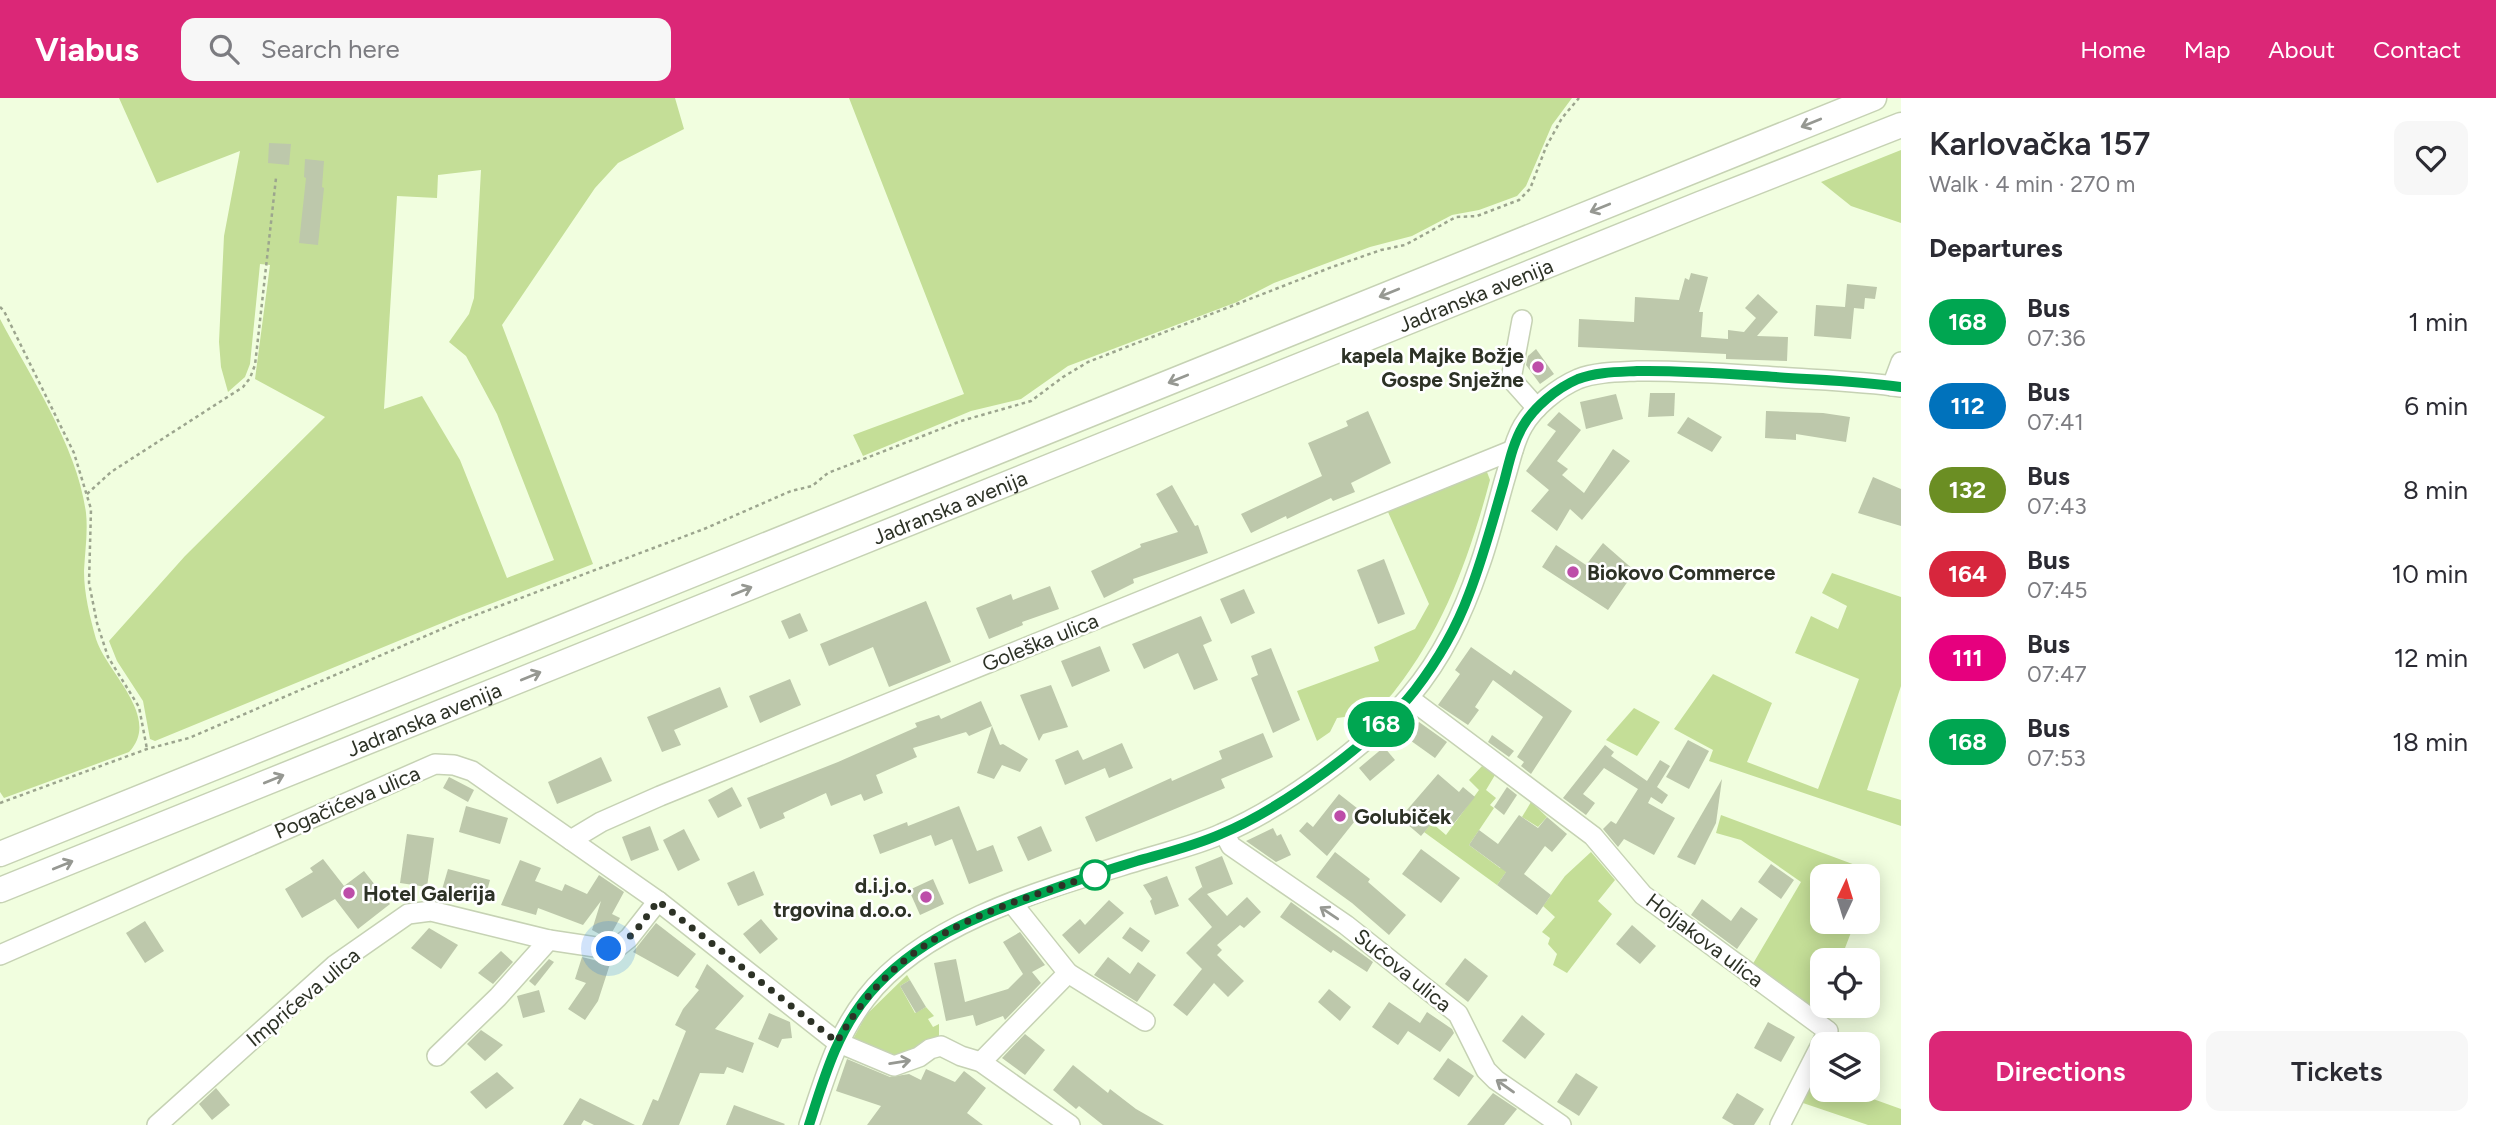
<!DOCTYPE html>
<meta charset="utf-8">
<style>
body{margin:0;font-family:Figtree,sans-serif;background:#f7f7f7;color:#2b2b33;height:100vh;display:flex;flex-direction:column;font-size:26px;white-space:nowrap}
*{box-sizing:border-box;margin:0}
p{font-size:23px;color:#7c7c81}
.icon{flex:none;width:38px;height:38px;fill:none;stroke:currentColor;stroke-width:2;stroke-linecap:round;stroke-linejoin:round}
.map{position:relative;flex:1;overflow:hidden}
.details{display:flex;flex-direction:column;background:#fff;width:595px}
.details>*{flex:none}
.badge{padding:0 14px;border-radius:23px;font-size:24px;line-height:46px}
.needle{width:46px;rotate:4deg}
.buttons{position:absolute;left:1810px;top:766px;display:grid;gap:14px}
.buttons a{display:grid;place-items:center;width:70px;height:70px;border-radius:14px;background:#fff;box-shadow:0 4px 18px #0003;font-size:35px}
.you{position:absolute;width:35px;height:35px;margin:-18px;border:5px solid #fff;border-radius:50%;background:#1a73e8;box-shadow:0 0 0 10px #1a73e833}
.map>.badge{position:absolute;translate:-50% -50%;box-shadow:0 0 0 4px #fff}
h2{padding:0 28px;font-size:26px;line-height:63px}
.round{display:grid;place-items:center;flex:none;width:74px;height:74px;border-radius:14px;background:#f7f7f7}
.head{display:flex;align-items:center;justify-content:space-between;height:119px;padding:0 28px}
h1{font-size:33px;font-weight:600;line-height:52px}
.button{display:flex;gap:14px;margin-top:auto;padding:14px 28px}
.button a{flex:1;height:80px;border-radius:14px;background:#db2777;color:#fff;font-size:28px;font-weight:600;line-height:80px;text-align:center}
.button a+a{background:#f7f7f7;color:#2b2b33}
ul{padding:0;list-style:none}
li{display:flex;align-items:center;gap:21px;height:84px;padding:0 28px}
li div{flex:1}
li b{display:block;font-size:26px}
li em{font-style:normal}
li .badge{min-width:77px;font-weight:700;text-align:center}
header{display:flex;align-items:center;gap:42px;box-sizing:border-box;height:98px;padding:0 35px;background:#db2777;color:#fff}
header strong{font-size:33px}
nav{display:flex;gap:38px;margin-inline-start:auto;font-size:24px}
.search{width:490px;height:63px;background:#f7f7f7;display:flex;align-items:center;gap:18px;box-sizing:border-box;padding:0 24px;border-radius:14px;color:#7c7c81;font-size:26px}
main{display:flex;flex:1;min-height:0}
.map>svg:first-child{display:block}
</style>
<header>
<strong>Viabus</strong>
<div class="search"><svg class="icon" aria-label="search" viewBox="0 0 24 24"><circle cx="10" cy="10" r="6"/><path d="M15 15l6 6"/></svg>Search here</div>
<nav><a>Home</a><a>Map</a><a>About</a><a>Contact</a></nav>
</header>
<main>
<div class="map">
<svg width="1901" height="1027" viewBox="0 0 1901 1027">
<rect width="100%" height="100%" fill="#f1fedf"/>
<g fill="#c4de97" fill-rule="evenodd">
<path d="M119 0H675L684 31 618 65 595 90 502 227 593 466 459 518 155 643 150 641 143 603 117 563 109 543 185 458 325 319 255 281 270 167 260 166 250 266 245 279 228 294 221 269 219 244 224 138 240 53 157 85ZM481 72 474 200 469 216 449 244 466 258 497 316 554 462 507 480 460 362 422 298 384 311 397 98 437 100 438 77Z"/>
<path d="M849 0H1572L1552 27 1526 88 1517 98 1479 112 1452 117 1412 138 1370 149 1274 185 1237 204 1068 268 1021 301 971 313 863 358 853 337 964 296Z"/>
<path d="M1901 52V125L1851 108 1821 84Z"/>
<path d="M0 221C30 278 78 350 86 415 88 434 85 453 84 473 84 496 90 519 96 541 107 575 162 619 129 654L4 700 0 694Z"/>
<path d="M1477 374H1487L1490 382C1470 457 1444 530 1396 591 1389 601 1378 609 1369 617L1364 609 1352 618 1337 620 1330 634 1317 643 1297 593 1379 563 1374 549 1415 531 1429 506 1388 414Z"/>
<path d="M1832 475 1901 499V588L1867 692 1901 702V728L1709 663 1713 652 1674 631 1713 576 1772 605 1747 664 1818 691 1859 581 1795 555 1811 518 1838 531 1847 508 1822 495Z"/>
<path d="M1634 610 1660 624 1637 658 1606 642Z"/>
<path d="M1483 667 1495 677 1486 692 1496 700 1490 707 1494 710 1469 747 1500 770 1511 767 1497 787 1424 734 1432 725 1446 737 1479 692 1469 682Z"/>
<path d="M1531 704 1547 719 1538 729 1522 719Z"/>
<path d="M1721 717 1874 774 1867 790V779H1822V824H1855L1840 863H1822L1823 908 1821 914 1751 869 1801 784 1741 742 1716 735Z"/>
<path d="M1591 754 1615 782 1598 803 1612 816 1567 875 1553 867 1557 856 1548 846 1550 840 1542 834 1555 819 1543 808 1565 778Z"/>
<path d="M907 877 910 882 900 888 915 915 926 909 934 918 928 921 933 929 939 926V945L896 960 852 943 866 917Z"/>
<path d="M1813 980 1822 983V992H1848L1901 1011V1027H1868L1800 1004Z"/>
</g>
<g fill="#bdc8ab">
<path d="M269 45 291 46 289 67 268 65Z"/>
<path d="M305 61 324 63 322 89 324 90 318 147 299 145 306 80 304 79Z"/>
<path d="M1691 175 1708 179 1699 214H1703L1701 239 1728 241V232L1744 234 1756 220 1745 210 1758 196 1778 214 1757 238 1788 239 1787 263 1726 261V256L1578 249 1579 221 1634 224 1635 199 1679 202 1685 180 1689 182Z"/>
<path d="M1847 186 1877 189 1875 201 1865 200 1864 211 1854 210 1851 241 1814 238 1816 207 1845 209Z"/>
<path d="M1536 251 1554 276 1540 286 1526 267 1528 258Z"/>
<path d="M1650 295H1675L1674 318 1648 319Z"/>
<path d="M1616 296 1623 321 1586 331 1580 304Z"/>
<path d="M1368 313 1391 365 1351 385 1355 394 1333 403 1331 400 1287 421 1286 418 1251 435 1241 416 1322 378 1308 345 1348 328 1346 323Z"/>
<path d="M1766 313 1823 315 1850 319 1846 344 1796 336V342L1765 340Z"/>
<path d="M1559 314 1581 332 1557 363 1568 371 1562 377 1584 395 1613 351 1630 363 1582 422 1570 411 1557 433 1531 413 1549 392 1526 373 1556 333 1547 327Z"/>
<path d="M1688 319 1722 339 1712 354 1677 335Z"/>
<path d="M1873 379 1901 391V428L1858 415Z"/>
<path d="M1172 387 1195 428 1198 427 1208 455 1133 481 1134 485 1104 500 1091 473 1141 449 1140 446 1178 434 1156 396Z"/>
<path d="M1603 445 1635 473 1608 512 1542 469 1556 447 1586 467Z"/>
<path d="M1384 461 1405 516 1378 526 1357 472Z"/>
<path d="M1050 488 1059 511 1022 524 1023 527 989 541 976 510 1011 496 1013 502Z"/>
<path d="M1244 491 1255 515 1231 526 1220 501Z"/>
<path d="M926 503 951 564 889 589 873 549 829 568 820 546Z"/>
<path d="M800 515 808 533 789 541 781 523Z"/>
<path d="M1201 518 1212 543 1203 547 1218 582 1194 592 1178 555 1144 571 1132 546Z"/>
<path d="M1100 548 1110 573 1072 589 1061 563Z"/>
<path d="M1471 549 1511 577 1514 572 1572 613 1531 676 1521 668 1524 664 1517 659 1543 619 1493 582 1475 609 1479 612 1468 627 1438 607 1460 576 1455 572Z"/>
<path d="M1271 550 1300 622 1273 635 1251 580 1258 577 1251 558Z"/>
<path d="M790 581 801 607 760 625 749 598Z"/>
<path d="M1051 587 1068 629 1043 636 1039 643 1020 597Z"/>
<path d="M720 589 728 609 674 632 681 647 662 654 647 619Z"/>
<path d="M981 603 992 628 969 638 966 634 913 650 917 659 876 677 883 695 864 703 861 696 831 708 826 695 783 715 785 720 760 731 747 700 838 664 917 629 915 625 939 617 941 621Z"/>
<path d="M1419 624 1447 644 1435 660 1407 640Z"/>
<path d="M992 628 1000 647 1003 646 1028 661 1020 674 1002 667 994 681 977 675Z"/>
<path d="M1263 635 1273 659 1221 681 1225 690 1096 744 1085 719 1171 680 1172 683 1222 661 1219 653Z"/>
<path d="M1492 637 1514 653 1509 659 1488 644Z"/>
<path d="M1688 642 1709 653 1689 691 1666 679Z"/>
<path d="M1122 645 1133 670 1109 680 1105 670 1065 687 1055 662 1078 652 1083 662Z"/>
<path d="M1605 647 1614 654 1611 658 1647 683 1660 662 1670 668 1657 689 1668 697 1662 706 1651 699 1648 705 1675 720 1654 757 1624 741 1618 749 1603 731 1611 723 1616 726 1638 691 1604 670 1583 696 1595 705 1586 717 1563 700Z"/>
<path d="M1384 649 1395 662 1370 683 1359 670Z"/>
<path d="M601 659 612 683 557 706 548 684Z"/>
<path d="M1438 676 1459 694 1463 689 1475 699 1451 729 1438 718 1421 738 1400 720Z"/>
<path d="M449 679 474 692 468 704 443 690Z"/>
<path d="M1722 681 1716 725 1695 767 1677 759Z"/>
<path d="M732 689 742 708 718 720 708 702Z"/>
<path d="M1507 689 1517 697 1504 717 1494 709Z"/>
<path d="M1339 696 1362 714 1327 758 1299 733 1307 724 1313 729Z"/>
<path d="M466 708 508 720 500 746 459 734Z"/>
<path d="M959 708 977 753 993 747 1003 773 969 786 952 741 935 748 931 737 880 756 873 737 907 724 908 728Z"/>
<path d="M1519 717 1538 730 1547 719 1567 736 1552 754 1545 748 1524 776 1551 797 1537 817 1497 787 1506 774 1469 747 1479 732 1498 746Z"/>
<path d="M650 728 659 752 631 763 622 739Z"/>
<path d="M1041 728 1052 753 1028 763 1017 739Z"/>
<path d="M1273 730 1277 738 1281 736 1291 757 1276 764 1246 743Z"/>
<path d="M684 731 700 762 678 773 663 742Z"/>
<path d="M407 736 434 740 427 789 400 785Z"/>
<path d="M1421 751 1460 780 1441 805 1402 776Z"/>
<path d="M1335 754 1370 781 1368 784 1406 817 1389 837 1352 805 1316 779Z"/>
<path d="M1222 758 1233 786 1207 796 1227 818 1247 799 1261 814 1244 830 1240 827 1217 847 1222 852 1217 857 1244 883 1228 899 1214 885 1187 918 1173 907 1202 871 1186 855 1212 829 1188 801 1202 789 1203 791 1195 769Z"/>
<path d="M323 761 344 788 364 773 390 806 358 831 335 801 302 820 285 791 313 774 310 770Z"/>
<path d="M520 762 541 770 535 783 562 793 565 786 587 796 599 777 624 794 612 816 620 820 610 838H603L592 832 601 803 583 827 538 810 536 817 501 807Z"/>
<path d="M1771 766 1794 782 1781 801 1758 784Z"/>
<path d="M448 771 490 782 484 804 441 795Z"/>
<path d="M754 773 764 797 738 808 727 785Z"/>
<path d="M1167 778 1179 808 1155 817 1150 803 1152 801 1143 787Z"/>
<path d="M933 781 944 806 920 817 909 792Z"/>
<path d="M1702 801 1731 823 1741 809 1758 821 1737 851 1691 817Z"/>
<path d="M1109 802 1124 815 1079 856 1062 837 1080 821 1085 827Z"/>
<path d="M1291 804 1373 864 1367 874 1333 852 1331 855 1280 819Z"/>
<path d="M761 821 778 841 760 856 743 836Z"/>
<path d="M145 823 164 853 145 865 126 835Z"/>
<path d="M656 825 696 856 678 879 633 854Z"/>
<path d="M1632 827 1656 848 1640 866 1616 846Z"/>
<path d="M1130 829 1150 843 1142 854 1122 840Z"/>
<path d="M429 830 458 847 441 871 411 850Z"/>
<path d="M1020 834 1045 867 1032 874 1041 885 1005 922 1003 918 976 928 973 917 946 923 934 865 956 861 965 904 1008 891 1023 876 1003 844Z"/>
<path d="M501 853 513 864 493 886 478 875Z"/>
<path d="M582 859 610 866 598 903 585 922 568 911 586 885 575 881Z"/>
<path d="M1108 859 1130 876 1138 864 1156 877 1137 904 1094 877Z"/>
<path d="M1465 860 1488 878 1468 904 1445 886Z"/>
<path d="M549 861 554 864 535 888 529 883Z"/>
<path d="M707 866 744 898 715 931 754 945 743 975 727 969 724 976 700 975 679 1027H642L653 1001 658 1003 686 933 675 927 683 911 699 892 695 889Z"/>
<path d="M910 882 926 909 916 915 900 888Z"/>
<path d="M1329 891 1351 909 1340 923 1318 904Z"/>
<path d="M539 892 545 914 523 920 517 898Z"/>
<path d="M1389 904 1420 925 1427 914 1452 931 1454 935 1440 954 1408 933 1398 947 1372 929Z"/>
<path d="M769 915 790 924 792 940 782 941 778 950 758 941Z"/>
<path d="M1522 917 1545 936 1525 961 1502 943Z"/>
<path d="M1768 924 1795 939 1781 964 1754 950Z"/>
<path d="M481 932 503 947 485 963 467 946Z"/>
<path d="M1025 936 1045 952 1025 977 1002 960Z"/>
<path d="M1448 960 1474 978 1459 999 1433 981Z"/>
<path d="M847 961 890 979 909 976 921 982 926 971 955 984 964 973 986 990 967 1015 983 1027H867L881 1008 836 993Z"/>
<path d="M1073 967 1108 995 1110 991 1136 1011 1164 1027H1103L1079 1008 1076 1011 1053 992Z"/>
<path d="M497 974 514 990 486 1011 470 994Z"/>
<path d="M1576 975 1598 989 1579 1018 1557 1004Z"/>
<path d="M216 990 230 1007 212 1022 199 1006Z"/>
<path d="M1493 995 1517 1011 1504 1027H1467Z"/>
<path d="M1737 995 1764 1011 1754 1027H1734L1722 1020Z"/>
<path d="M580 1000 635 1027H594L584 1022 581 1027H563Z"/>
<path d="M734 1007 785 1026 784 1027H726Z"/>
</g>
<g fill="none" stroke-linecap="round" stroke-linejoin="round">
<g stroke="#c6d2b4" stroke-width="22">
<g id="minor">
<path d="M1522 222 1511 281 1537 310"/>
<path d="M1892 288 1901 264"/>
<path d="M1409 600 1593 738 1643 797 1828 933 1780 1027"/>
<path d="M1224 735 1231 748 1346 827 1458 916 1486 972 1496 982 1561 1027"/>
<path d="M571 742 601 724 660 698 1513 352"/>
<path d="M0 857 435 666 454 667 472 673 658 803 837 944 894 968 919 959 930 951 941 948 961 958 981 964 1070 1027"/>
<path d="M1068 875 1145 923"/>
<path d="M437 958 498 899 549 842"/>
<path d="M981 964 1068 875 1012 805"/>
<path d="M157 1027 335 867 408 816 431 813 549 842 609 851 619 848 629 840 658 803"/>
<path d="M809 1027C825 981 835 940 866 900 926 822 1053 789 1144 761 1170 753 1197 747 1221 736 1283 710 1366 649 1410 598 1443 559 1463 515 1479 469 1490 439 1497 407 1506 377 1511 361 1514 343 1523 328 1534 309 1557 290 1578 281 1596 274 1618 274 1637 273 1683 272 1730 276 1776 279 1818 282 1860 283 1901 289"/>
</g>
</g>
<g stroke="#c6d2b4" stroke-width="27">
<g id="major">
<path d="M0 756 1874 0"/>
<path id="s1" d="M0 792 1700 106 1901 27"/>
</g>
</g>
<g stroke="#9ca58e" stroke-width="2.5" stroke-dasharray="3.5 3.5" stroke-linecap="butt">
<path d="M0 209 4 213 74 355 91 411 89 485 97 525 108 559 139 609 147 651"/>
<path d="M87 396 111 374 243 289 250 280 255 267 276 80"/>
<path d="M0 705 147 651 189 640 465 521 704 431 791 393 812 388 828 375 961 323 1031 303 1063 279 1088 264 1332 169 1381 152 1405 147 1456 119 1477 118 1519 102 1530 91 1546 49 1562 20 1579 0"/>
</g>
<use href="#minor" stroke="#fff" stroke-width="19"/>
<use href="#major" stroke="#fff" stroke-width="24"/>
</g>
<defs><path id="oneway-shaft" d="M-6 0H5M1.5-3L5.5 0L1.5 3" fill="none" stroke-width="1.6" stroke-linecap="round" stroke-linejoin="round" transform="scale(1.75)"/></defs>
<g stroke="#969892">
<use href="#oneway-shaft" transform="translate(1811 25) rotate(158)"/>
<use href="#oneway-shaft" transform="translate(1600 110) rotate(158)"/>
<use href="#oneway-shaft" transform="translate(1389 195) rotate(158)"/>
<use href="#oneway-shaft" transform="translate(1178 281) rotate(158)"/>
<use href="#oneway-shaft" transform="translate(742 493) rotate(-22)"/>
<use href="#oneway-shaft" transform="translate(531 578) rotate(-22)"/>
<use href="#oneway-shaft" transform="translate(274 681) rotate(-22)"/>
<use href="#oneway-shaft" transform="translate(63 767) rotate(-22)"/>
<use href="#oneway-shaft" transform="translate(1329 815) rotate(-146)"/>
<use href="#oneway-shaft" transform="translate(900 964) rotate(-9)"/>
<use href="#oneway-shaft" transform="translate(1505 988) rotate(-145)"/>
</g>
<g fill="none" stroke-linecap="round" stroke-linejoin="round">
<g stroke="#fff" stroke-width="16">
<path id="line" d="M809 1027C824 980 837 933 870 895 916 842 976 818 1039 796 1072 784 1104 773 1137 763 1165 755 1194 748 1221 736 1281 711 1375 643 1415 592 1438 562 1456 531 1469 496 1483 460 1493 422 1504 384 1509 365 1513 345 1523 328 1534 309 1557 290 1578 281 1596 274 1618 274 1637 273 1683 272 1730 276 1776 279 1818 282 1860 283 1901 289"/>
</g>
<use href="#line" stroke="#00a651" stroke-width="10"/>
<path stroke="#2d3226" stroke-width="7" stroke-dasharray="0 12.6" d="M609 851C632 844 644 821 658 803L837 944C900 833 990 812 1103 774L1095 777"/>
</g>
<g fill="#bd4da9" stroke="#fff" stroke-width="2.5">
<circle cx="1538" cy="269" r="7"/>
<circle cx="1573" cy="474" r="7"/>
<circle cx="1340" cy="718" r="7"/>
<circle cx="349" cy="795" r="7"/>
<circle cx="926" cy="799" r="7"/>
</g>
<circle fill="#fff" stroke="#00a651" stroke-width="3.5" cx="1095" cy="777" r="14"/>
<g text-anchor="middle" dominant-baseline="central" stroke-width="5" stroke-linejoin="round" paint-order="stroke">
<g font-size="21" fill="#2d3226" stroke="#fff">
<text stroke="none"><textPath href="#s1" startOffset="1591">Jadranska avenija</textPath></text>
<text stroke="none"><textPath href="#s1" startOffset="1024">Jadranska avenija</textPath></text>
<text transform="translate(1040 544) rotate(-22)">Goleška ulica</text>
<text stroke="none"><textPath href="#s1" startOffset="457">Jadranska avenija</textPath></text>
<text transform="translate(347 704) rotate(-23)">Pogačićeva ulica</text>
<text transform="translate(1705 842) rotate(37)">Holjakova ulica</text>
<text transform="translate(1403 872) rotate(39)">Sućova ulica</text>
<text transform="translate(303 899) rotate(-40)">Imprićeva ulica</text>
</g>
<g font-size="21" font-weight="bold" fill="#2d3226" stroke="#fff" text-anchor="start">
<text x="1524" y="257" text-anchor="end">kapela Majke Božje<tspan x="1524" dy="24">Gospe Snježne</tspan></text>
<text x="1587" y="474">Biokovo Commerce</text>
<text x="1354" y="718">Golubiček</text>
<text x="912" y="787" text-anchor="end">d.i.j.o.<tspan x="912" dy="24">trgovina d.o.o.</tspan></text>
<text x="363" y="795">Hotel Galerija</text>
</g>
</g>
</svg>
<div class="buttons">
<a><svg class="needle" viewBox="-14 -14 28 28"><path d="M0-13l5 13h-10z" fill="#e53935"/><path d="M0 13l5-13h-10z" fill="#7c7c81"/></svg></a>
<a><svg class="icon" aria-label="locate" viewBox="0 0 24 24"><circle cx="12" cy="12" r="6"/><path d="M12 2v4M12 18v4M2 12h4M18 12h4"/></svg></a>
<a><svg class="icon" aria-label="layers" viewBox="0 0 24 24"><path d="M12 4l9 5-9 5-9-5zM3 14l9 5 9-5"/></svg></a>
</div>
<div class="you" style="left:609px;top:851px"></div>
<b class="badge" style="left:1381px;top:626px;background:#00a651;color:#fff">168</b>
</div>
<section class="details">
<div class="head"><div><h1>Karlovačka 157</h1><p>Walk · 4 min · 270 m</p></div><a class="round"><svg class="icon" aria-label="heart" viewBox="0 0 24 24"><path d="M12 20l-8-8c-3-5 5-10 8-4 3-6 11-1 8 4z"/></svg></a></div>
<h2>Departures</h2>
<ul>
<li><span class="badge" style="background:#00a651;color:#fff">168</span><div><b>Bus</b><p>07:36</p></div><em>1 min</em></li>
<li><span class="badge" style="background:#0072bc;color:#fff">112</span><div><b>Bus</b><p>07:41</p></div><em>6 min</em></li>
<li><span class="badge" style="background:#6b8e23;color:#fff">132</span><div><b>Bus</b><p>07:43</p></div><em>8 min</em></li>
<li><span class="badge" style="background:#d7263d;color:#fff">164</span><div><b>Bus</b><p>07:45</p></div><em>10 min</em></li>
<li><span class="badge" style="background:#e6007e;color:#fff">111</span><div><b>Bus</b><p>07:47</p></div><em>12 min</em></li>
<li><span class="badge" style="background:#00a651;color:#fff">168</span><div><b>Bus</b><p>07:53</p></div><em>18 min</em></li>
</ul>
<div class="button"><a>Directions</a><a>Tickets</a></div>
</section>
</main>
